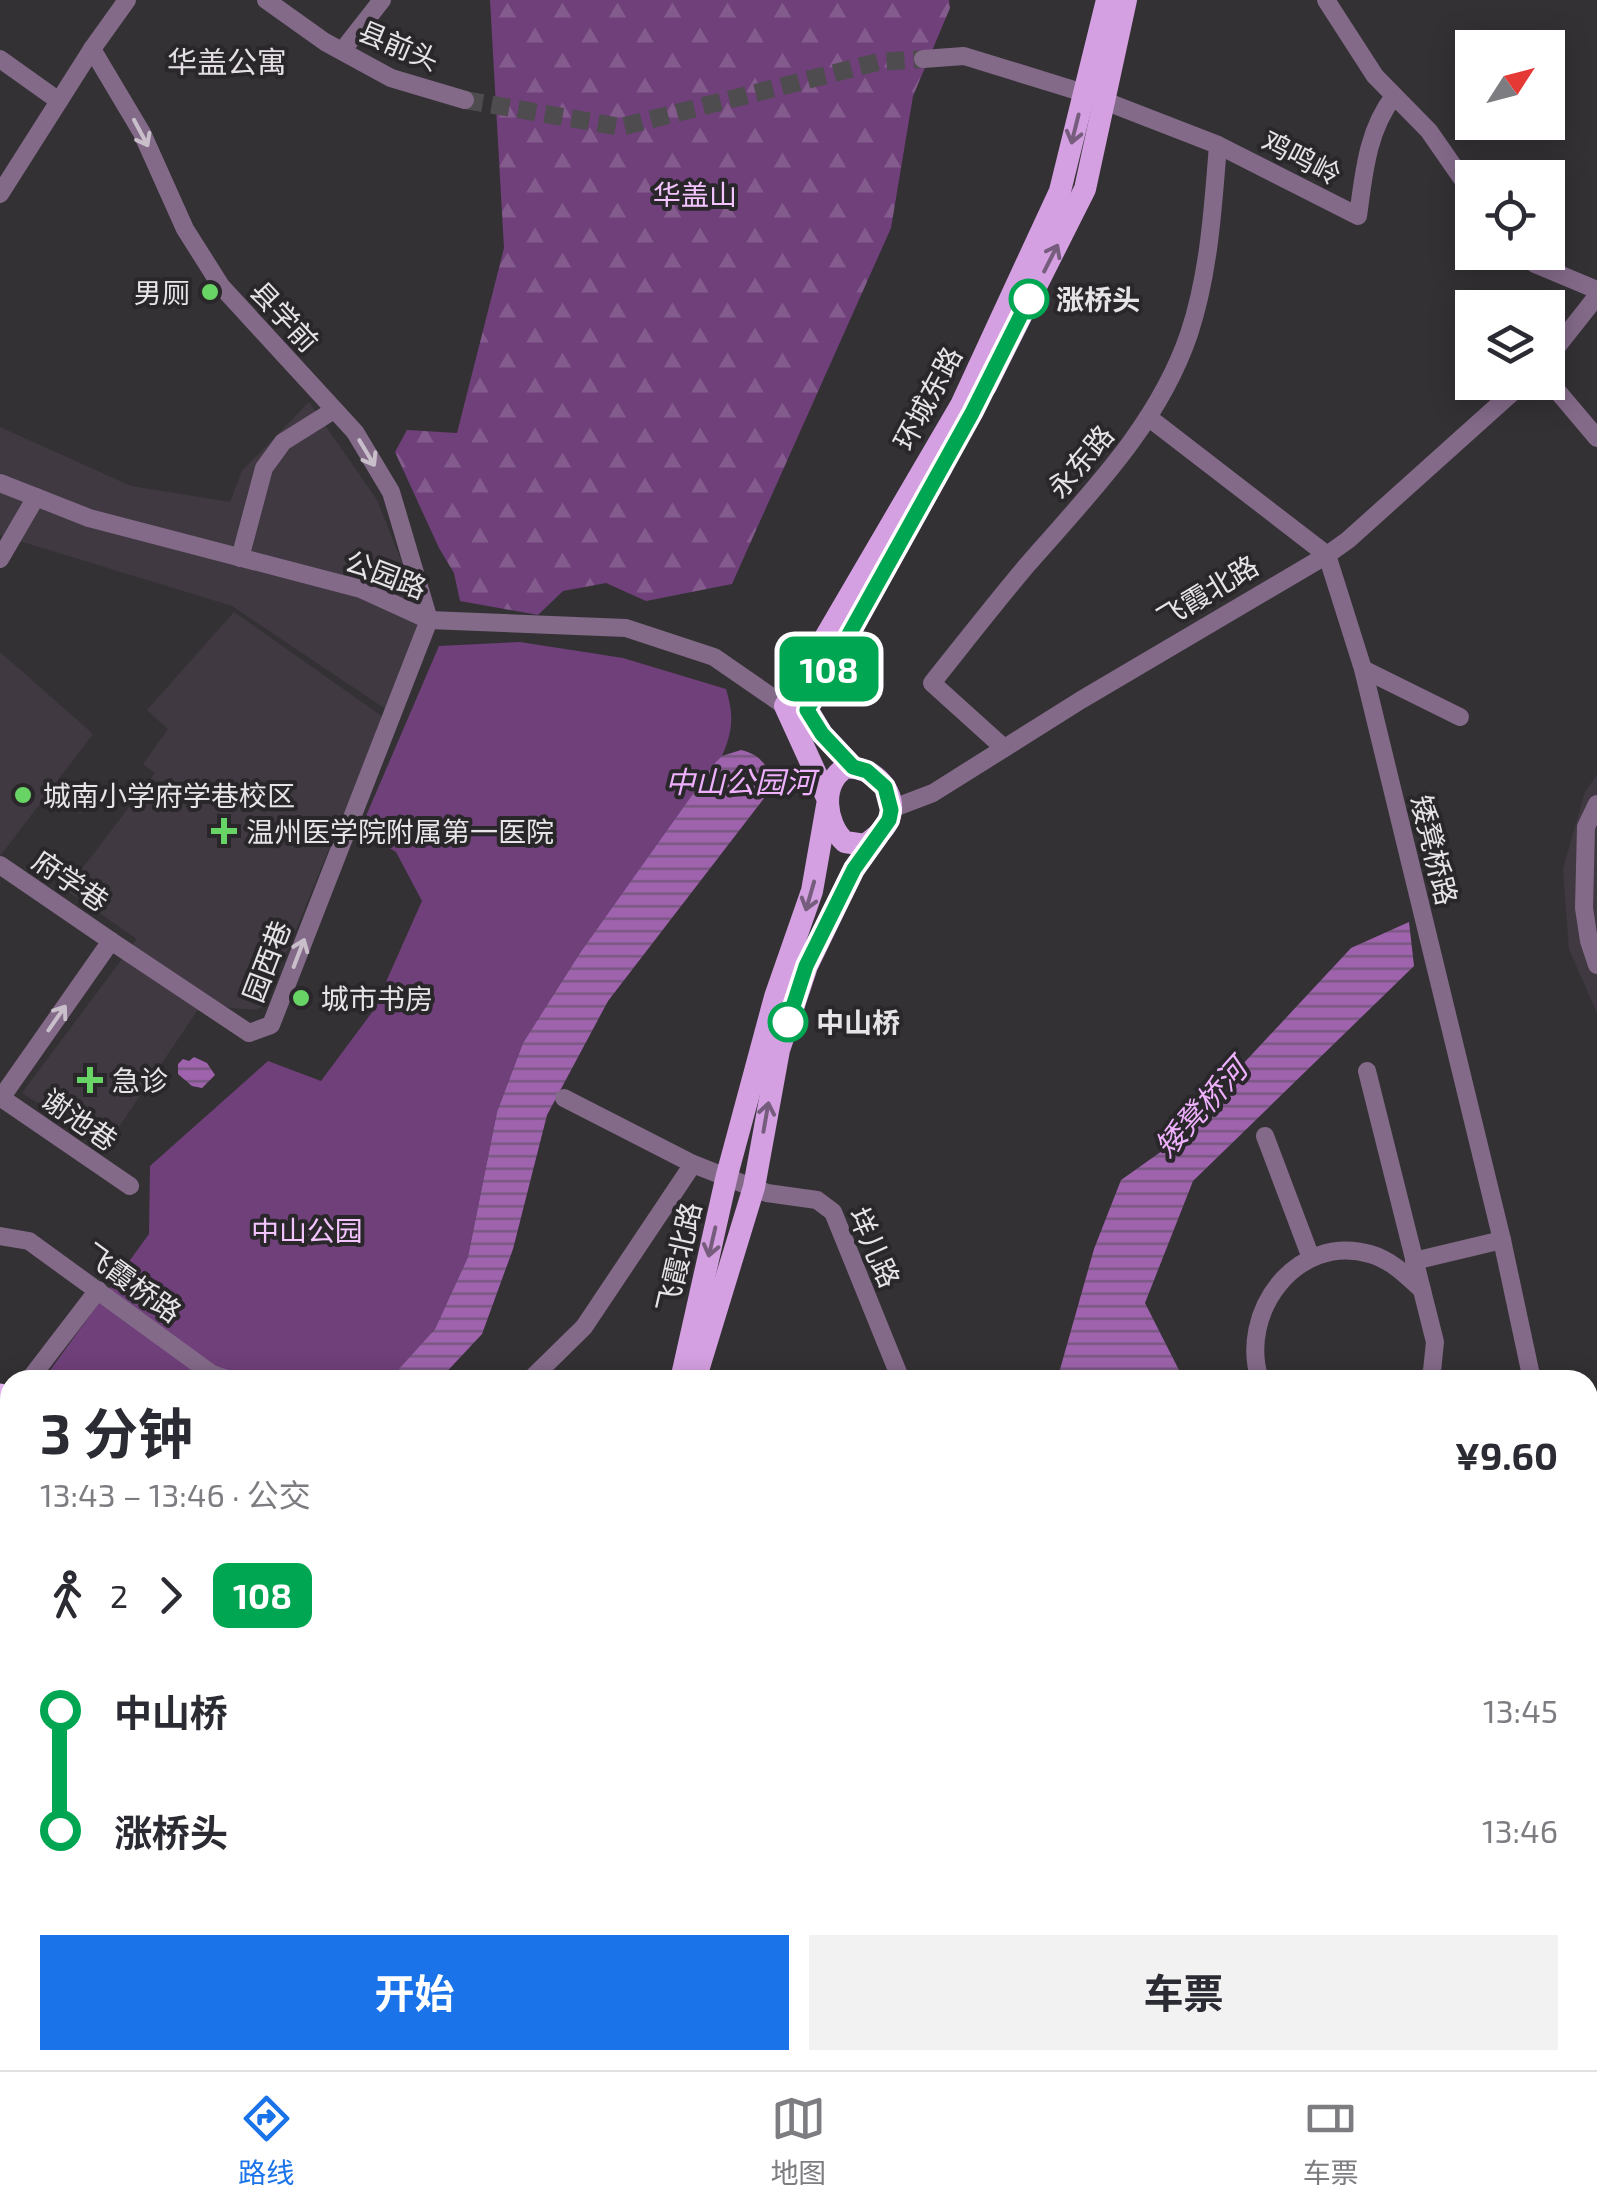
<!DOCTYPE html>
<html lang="zh">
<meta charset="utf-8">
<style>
body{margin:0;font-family:"Exo 2","Noto Sans SC",sans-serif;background:#f2f2f3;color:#2b2b33;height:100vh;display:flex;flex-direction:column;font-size:38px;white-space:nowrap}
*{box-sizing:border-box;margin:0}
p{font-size:32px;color:#7c7c81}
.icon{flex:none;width:55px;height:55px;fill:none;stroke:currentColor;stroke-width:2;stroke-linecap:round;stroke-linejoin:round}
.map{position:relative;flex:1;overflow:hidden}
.drawer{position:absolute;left:0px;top:1370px;width:1598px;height:700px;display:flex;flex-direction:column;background:#fff;border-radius:30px 30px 0 0;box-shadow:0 5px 25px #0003}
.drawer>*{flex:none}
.badge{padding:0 20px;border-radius:15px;font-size:35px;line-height:65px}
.needle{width:65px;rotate:54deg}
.fabs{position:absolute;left:1455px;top:30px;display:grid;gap:20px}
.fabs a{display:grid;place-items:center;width:110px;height:110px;border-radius:0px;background:#fff;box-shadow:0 5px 25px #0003;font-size:50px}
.map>.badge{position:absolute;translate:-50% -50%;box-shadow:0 0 0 5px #fff}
.legs{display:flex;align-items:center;gap:15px;height:110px;padding:0 40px;font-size:32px}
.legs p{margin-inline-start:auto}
.headline{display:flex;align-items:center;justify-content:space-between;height:170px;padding:0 40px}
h1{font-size:55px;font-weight:700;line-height:75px}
.primary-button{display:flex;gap:20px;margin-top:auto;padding:20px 40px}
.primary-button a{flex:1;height:115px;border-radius:0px;background:#1a73e8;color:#fff;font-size:40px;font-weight:700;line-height:115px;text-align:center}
.primary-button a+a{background:#f2f2f3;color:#2b2b33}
ul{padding:0 40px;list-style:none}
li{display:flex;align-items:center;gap:35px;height:120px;font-size:38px}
li i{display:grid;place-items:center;width:15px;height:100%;margin:0 12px;background:currentColor}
li i::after{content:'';width:25px;height:25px;margin:-12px;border:8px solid;border-radius:50%;background:#fff}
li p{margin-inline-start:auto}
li:first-child i{background:linear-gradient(#0000 50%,currentColor 0)}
li:last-child i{background:linear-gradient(currentColor 50%,#0000 0)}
.tab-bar{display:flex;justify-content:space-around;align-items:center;height:140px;border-top:2px solid #e1e1e2;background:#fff;font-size:28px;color:#7c7c81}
.tab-bar a{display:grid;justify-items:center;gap:5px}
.tab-bar .selected{color:#1a73e8}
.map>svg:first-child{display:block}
</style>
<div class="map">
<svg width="1597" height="2070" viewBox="0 0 1597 2070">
<defs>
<pattern id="forest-firs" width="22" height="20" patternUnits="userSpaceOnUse" patternTransform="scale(2.5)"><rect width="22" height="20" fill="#6f407a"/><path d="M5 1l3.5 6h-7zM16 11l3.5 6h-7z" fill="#845b8d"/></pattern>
<pattern id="water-rules" width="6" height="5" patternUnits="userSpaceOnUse" patternTransform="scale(2.5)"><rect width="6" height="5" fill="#9e63ac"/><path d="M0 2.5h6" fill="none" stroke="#7a5783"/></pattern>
</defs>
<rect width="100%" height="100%" fill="#343135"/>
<g fill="#403942">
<path d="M309 402 377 500 422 613 387 710 232 606 0 535V427L131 486 230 502 242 471Z"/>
<path d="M234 612 383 717 265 1005 256 1010 201 1005 106 1146 22 1093 137 939 66 890 155 773 143 764 168 729 147 710Z"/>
<path d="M0 652 93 734 0 856Z"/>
<path d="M1597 775V1013L1569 949 1563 869 1585 792Z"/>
</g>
<path fill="url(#forest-firs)" d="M490 0H949L950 8 913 96 891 228 732 584 646 601 606 583 563 591 538 615 460 601 454 573 439 548 395 452 407 430 457 433 504 248Z"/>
<path fill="#6f407a" d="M520 642 623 658 726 689C734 715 733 731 722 756L580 953 523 1043 497 1112 468 1257 435 1329 397 1371 356 1380H43L149 1234 150 1166 268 1061 321 1081 373 1011 422 901 396 852 360 830 439 646Z"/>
<g fill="url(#water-rules)">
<path d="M741 750C763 755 773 770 768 793L608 1001 547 1115 513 1249 482 1334 439 1380H406L397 1371 435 1329 468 1257 497 1112 523 1043 580 953 715 763 722 756Z"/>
<path d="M1409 922 1414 966 1193 1181 1145 1303 1184 1380H1057L1094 1249 1121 1180 1162 1151 1351 948Z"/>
<path d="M194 1057 207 1063 215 1075 202 1088 192 1086 178 1074V1064L183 1059 189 1061Z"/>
<path d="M1478 2060H1535L1539 2070H1482Z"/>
</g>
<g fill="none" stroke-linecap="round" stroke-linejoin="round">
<path stroke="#9e63ac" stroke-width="28" d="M0 1563 10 1571"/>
<path stroke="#4f4c50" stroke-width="18" stroke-dasharray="18 9" stroke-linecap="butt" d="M465 100 621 127 878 62 923 59"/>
<g stroke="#836a89" stroke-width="18">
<path d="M266 0 325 42 391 78 465 100"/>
<path d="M1326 0 1375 76 1429 131 1472 193"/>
<path d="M92 49 142 133 185 229 221 286 355 432 391 492 429 620"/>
<path d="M342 51 382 0"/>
<path d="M0 59 59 101"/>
<path d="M923 59 964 56 1084 93 1218 145 1358 216C1364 173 1367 131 1394 96"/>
<path d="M0 194 92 49 127 0"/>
<path d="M1525 252 1535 264 1597 290"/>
<path d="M1548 358 1597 296"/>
<path d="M1548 380 1597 438"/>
<path d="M1148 417 1327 555 1363 669 1502 1240 1532 1380"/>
<path d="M0 483 89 518 361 589 429 620 626 628 714 657 785 706 797 708"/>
<path d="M240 558 264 468 283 442 334 410"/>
<path d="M0 559 36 497"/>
<path d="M1363 669 1460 717"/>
<path d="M1004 748 932 683C964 643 995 603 1028 564 1090 493 1158 425 1189 334 1209 274 1213 208 1218 145"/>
<path d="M1597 804 1586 827 1584 908 1589 941 1597 965"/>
<path d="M891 809 933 793 1081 700 1327 555 1348 540 1524 382"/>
<path d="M0 865 111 941"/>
<path d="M1367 1071 1435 1342 1432 1371 1427 1380"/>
<path d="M0 1097 130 1186"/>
<path d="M1 1098 111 941 249 1033 271 1025 429 620"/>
<path d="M564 1098 693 1164 767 1193 817 1200 833 1212 901 1380"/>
<path d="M1265 1136 1311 1258"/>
<path d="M0 1236 29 1241 212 1374 230 1380"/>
<path d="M1414 1261 1502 1240"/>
<path d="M29 1380 98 1290"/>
<path d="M530 1380 584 1327 693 1164"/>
<path d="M1260 1380C1238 1313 1296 1233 1370 1254 1391 1260 1406 1275 1422 1290"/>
<path d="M1588 1426 1597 1420"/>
<path d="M1588 1672 1597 1695"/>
<path d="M0 1708 10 1700"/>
<path d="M0 1762 10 1777"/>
<path d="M244 2060 247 2070"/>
<path d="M1243 2060 1247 2070"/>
<path d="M456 2070 473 2060"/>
</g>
<g stroke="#d4a0e1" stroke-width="22">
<path d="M986 386 1085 189 1126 0"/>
<path d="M853 767 822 734 807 709 942 467"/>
<path d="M845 768C872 764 901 794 888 821 883 832 874 838 865 845L845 842C825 824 820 784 845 768Z"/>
<path d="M696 1377 754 1187 779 1050 807 966 854 869 879 834"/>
<path d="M681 1380 727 1175 775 997 812 891 828 800 785 706 961 405 1060 191 1107 0"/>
<path d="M3 2070 18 2060"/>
<path d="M55 2070 70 2060"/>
</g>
<g stroke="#eebcfa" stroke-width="25">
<path d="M0 1396 10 1403"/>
<path d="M0 1424 10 1432"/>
<path d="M616 2060 621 2070"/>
<path d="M645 2060 651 2070"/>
</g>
</g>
<defs><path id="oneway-shaft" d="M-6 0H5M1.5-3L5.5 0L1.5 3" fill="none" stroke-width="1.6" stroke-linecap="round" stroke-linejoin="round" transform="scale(2.5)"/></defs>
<g stroke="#765d7d">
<use href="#oneway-shaft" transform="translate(1075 129) rotate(104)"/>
<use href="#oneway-shaft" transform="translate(1051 258) rotate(-63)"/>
<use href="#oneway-shaft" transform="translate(810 896) rotate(106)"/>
<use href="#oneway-shaft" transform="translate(766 1117) rotate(-80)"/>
<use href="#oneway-shaft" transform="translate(712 1242) rotate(103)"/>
</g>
<g stroke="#c8bfcb">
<use href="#oneway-shaft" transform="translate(141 133) rotate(62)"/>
<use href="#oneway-shaft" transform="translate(367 453) rotate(59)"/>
<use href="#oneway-shaft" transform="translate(299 953) rotate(-69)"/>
<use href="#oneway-shaft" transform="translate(57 1018) rotate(-55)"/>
</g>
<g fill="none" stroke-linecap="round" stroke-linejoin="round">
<g stroke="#fff" stroke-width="22">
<path id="line-1" d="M788 1022 806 966 854 869 889 820 891 810 885 787 867 771 853 767 822 734 807 710 972 413 1029 299"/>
</g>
<use href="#line-1" stroke="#00a651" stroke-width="15"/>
</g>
<g fill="#68d465" stroke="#2a272b" stroke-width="4">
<circle cx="210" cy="292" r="10"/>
<circle cx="23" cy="795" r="10"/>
<path d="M219 816h10v10h10v10h-10v10h-10v-10h-10v-10h10z"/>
<circle cx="301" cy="998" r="10"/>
<path d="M85 1065h10v10h10v10h-10v10h-10v-10h-10v-10h10z"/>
</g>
<g fill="#fff" stroke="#00a651" stroke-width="5">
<circle cx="1029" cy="299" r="18"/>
<circle cx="788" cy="1022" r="18"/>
</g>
<g text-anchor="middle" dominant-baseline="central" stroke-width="8" stroke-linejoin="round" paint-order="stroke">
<g font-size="28" fill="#e6e4e7" stroke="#2a272b">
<text transform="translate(399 45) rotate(23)">县前头</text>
<text transform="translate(1302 157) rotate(27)">鸡鸣岭</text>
<text transform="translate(285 316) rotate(47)">县学前</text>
<text transform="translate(927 398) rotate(-62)">环城东路</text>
<text transform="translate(1080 461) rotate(-50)">永东路</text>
<text transform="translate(386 574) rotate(21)">公园路</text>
<text transform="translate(1207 591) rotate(-31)">飞霞北路</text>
<text transform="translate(1435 850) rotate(76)">矮凳桥路</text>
<text transform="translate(71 880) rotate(34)">府学巷</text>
<text transform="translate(266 961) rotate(-69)">园西巷</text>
<text transform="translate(80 1119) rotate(35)">谢池巷</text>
<text transform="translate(875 1247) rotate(66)">垟儿路</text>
<text transform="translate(678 1257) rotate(-77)">飞霞北路</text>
<text transform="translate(133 1282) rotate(36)">飞霞桥路</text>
</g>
<g font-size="28" fill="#f3c4fe" stroke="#2a272b">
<text x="695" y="194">华盖山</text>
<text x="307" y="1230">中山公园</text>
</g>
<g font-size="28" fill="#e6e4e7" stroke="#2a272b" text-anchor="start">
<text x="190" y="292" text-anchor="end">男厕</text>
<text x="43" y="795">城南小学府学巷校区</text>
<text x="246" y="831">温州医学院附属第一医院</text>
<text x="321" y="998">城市书房</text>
<text x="112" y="1080">急诊</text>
</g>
<g font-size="28" font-weight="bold" fill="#e6e4e7" stroke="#2a272b" text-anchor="start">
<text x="1056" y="299">涨桥头</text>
<text x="816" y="1022">中山桥</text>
</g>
<g font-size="30" fill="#e2dee3" stroke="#2a272b">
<text x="227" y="61">华盖公寓</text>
</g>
<g font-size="30" font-style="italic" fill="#efb1fe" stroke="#2a272b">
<text x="740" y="781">中山公园河</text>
<text transform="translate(1200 1107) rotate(-48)">矮凳桥河</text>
</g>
</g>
</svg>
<div class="fabs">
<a><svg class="needle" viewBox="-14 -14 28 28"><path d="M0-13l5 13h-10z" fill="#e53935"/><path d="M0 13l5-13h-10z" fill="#7c7c81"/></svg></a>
<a><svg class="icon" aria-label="locate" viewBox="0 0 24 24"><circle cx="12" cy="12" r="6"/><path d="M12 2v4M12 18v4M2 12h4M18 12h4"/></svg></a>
<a><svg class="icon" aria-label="layers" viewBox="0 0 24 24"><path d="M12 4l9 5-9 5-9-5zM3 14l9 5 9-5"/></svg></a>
</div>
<b class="badge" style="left:829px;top:669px;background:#00a651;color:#fff">108</b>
<section class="drawer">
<div class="headline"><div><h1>3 分钟</h1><p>13:43 – 13:46 · 公交</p></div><b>¥9.60</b></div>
<div class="legs"><svg class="icon" aria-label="walk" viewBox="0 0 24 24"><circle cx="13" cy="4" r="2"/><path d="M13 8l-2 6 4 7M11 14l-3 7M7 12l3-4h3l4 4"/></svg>2<svg class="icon" aria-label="forward" viewBox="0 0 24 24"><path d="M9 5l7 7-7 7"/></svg><b class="badge" style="background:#00a651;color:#fff">108</b></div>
<ul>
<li><i style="color:#00a651"></i><b>中山桥</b><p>13:45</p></li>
<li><i style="color:#00a651"></i><b>涨桥头</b><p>13:46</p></li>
</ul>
<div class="primary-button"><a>开始</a><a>车票</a></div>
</section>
</div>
<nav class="tab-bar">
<a class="selected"><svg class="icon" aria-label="directions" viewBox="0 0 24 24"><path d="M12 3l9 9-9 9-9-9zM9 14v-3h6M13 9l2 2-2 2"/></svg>路线</a>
<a><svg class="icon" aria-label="map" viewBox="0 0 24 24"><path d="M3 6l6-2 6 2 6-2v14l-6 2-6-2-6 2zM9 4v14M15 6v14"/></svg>地图</a>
<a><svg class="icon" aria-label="tickets" viewBox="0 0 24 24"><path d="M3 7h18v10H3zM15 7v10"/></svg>车票</a>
</nav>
